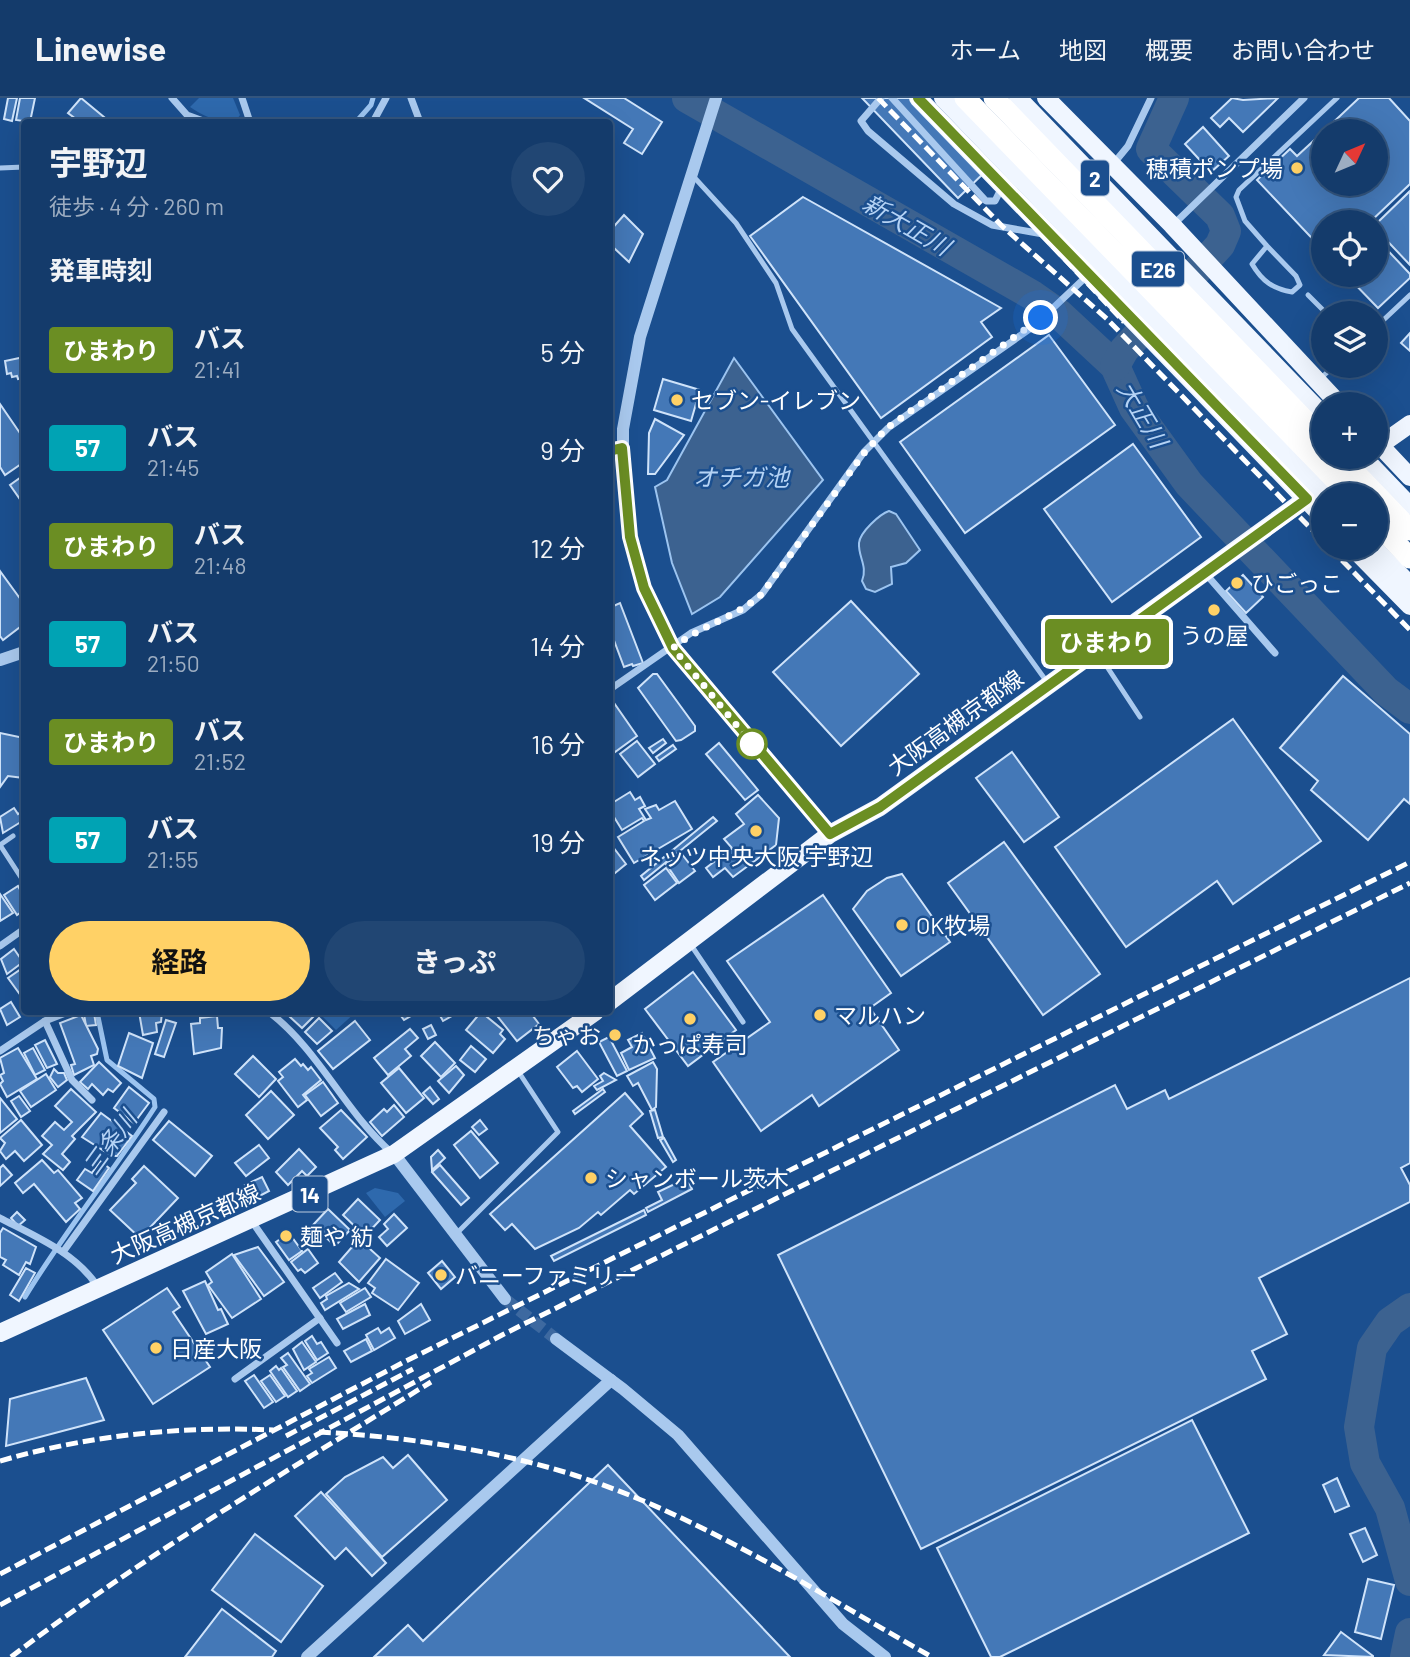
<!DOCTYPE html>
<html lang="ja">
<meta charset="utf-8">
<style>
body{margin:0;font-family:Barlow,"Noto Sans JP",sans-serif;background:#214673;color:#f1f3f6;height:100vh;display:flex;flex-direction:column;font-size:26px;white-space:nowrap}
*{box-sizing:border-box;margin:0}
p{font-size:23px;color:#9dadc1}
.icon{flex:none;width:38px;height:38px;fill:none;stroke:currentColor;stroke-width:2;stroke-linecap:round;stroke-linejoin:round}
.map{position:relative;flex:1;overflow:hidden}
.sheet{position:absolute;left:21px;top:21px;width:592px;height:896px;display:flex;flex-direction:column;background:#143b6b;border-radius:7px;box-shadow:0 7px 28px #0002,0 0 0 2px #33557e}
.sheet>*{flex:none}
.badge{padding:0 14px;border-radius:5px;font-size:24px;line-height:46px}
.needle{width:46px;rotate:46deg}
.controls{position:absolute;left:1311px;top:21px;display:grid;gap:14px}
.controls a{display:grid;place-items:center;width:77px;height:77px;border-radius:50%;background:#143b6b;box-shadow:0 7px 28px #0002,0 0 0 2px #33557e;font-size:35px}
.you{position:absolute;width:35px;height:35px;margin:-18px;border:5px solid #fff;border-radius:50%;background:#1a73e8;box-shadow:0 0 0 10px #1a73e833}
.map>.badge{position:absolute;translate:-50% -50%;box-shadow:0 0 0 4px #fff}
h2{padding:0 28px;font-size:26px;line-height:63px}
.round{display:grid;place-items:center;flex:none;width:74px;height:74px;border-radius:37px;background:#214673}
.summary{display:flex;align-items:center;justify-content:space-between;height:119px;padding:0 28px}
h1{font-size:33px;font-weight:700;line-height:52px}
.action{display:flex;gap:14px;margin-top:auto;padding:14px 28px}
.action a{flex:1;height:80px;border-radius:42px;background:#ffd166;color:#111;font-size:28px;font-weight:700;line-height:80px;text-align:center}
.action a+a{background:#214673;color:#f1f3f6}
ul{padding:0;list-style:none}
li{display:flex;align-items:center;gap:21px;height:98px;padding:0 28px}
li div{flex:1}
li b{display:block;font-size:26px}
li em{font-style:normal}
li .badge{min-width:77px;font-weight:700;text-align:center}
header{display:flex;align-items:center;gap:42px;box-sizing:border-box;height:98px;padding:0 35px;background:#143b6b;border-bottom:2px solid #33557e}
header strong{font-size:33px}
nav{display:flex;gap:38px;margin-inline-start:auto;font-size:24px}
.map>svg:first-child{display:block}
</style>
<header>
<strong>Linewise</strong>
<nav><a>ホーム</a><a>地図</a><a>概要</a><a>お問い合わせ</a></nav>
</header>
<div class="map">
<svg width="1410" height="1559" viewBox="0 0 1410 1559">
<rect width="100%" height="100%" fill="#1b4f8f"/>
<g fill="#2e69ad">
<path d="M199 0H233L240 17 235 24C219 25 203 18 190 9Z"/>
<path d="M318 914H356L336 932Z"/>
<path d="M375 1090 398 1095 405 1103 385 1119 366 1095Z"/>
</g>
<g fill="#3c6290" stroke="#9cc4f0" stroke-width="2">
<path d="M734 260 823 382 720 499 692 516 672 465 655 389 667 382Z"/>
<path d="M889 413 896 416 920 452 906 465 891 469 892 486 875 494 866 491 862 483C868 468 858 459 859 445 860 434 880 416 889 413Z"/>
</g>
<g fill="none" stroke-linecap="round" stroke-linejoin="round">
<g stroke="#9cc4f0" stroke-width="5">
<path d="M356 24 371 7 373 0"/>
<path d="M25 1199C65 1133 113 1074 155 1009L154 1001 107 962 97 914"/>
</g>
<g stroke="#3c6290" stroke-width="30">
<path d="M687 0 1032 197 1059 216 1115 268 1134 310 1189 386 1386 593 1410 611"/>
<path d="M1115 268 1124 252 1220 147 1226 133 1220 118 1151 51 1174 0"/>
<path d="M1410 1210 1390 1224 1372 1250 1359 1329 1365 1365 1390 1410 1410 1483"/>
<path d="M1405 1559 1410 1535"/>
</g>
</g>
<g fill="#4478b7" stroke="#cfe3fa" stroke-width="2">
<path d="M8 0H17L12 23 4 21Z"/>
<path d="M20 0H35L30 24 16 22Z"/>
<path d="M81 0 110 24H80L68 15Z"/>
<path d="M584 0H624L662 24 642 56 624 45 633 31Z"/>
<path d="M862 0H919L988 71 958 100Z"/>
<path d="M1232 0 1243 2 1278 0 1243 34 1229 20 1220 29 1211 20Z"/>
<path d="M1359 0H1389L1410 23V86L1370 124H1323V152L1257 82 1290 51 1297 58 1323 34V86H1376V33H1324Z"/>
<path d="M1203 29 1229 58 1211 74 1185 46Z"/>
<path d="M1410 93V167L1376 131V126Z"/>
<path d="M803 99 1001 210 981 224 992 239 881 320 750 138Z"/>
<path d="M624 117 643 136 629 164 614 150 609 156V134Z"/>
<path d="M1376 140 1410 176V180L1378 210 1346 177H1376Z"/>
<path d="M1410 235V253L1401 245Z"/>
<path d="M1049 237 1115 327 965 435 900 344Z"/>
<path d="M24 259V280L18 281 17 278 12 279 11 275 7 276 5 263Z"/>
<path d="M663 281 700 292 691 323 654 312Z"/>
<path d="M0 306 24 341V364L5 377 0 369Z"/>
<path d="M655 321 684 337 655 376H648L649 335Z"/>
<path d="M1133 346 1201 439 1112 504 1044 411Z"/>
<path d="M24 377V407L10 387Z"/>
<path d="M0 473 24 506V526L3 542 0 538Z"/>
<path d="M1243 477 1263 499 1246 515 1226 493Z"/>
<path d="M851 503 919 576 841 648 773 574Z"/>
<path d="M620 505 643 565 633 568 632 566 624 569 609 529V510Z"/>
<path d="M653 576H657L695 628V633L681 642 676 643 638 590Z"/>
<path d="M1343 578 1410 636V706L1404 701 1368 742 1311 692 1318 683 1280 650Z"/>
<path d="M612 602 637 638 615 654 609 645V604Z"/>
<path d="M1233 621 1321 743 1233 806 1217 783 1126 849 1055 749Z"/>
<path d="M0 635 24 640V680L8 678 0 689Z"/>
<path d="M663 641 666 645 653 655 649 650Z"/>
<path d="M637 643 655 666 638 679 620 656Z"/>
<path d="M719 645 758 692 745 702 706 656Z"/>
<path d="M673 647 676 651 659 663 656 659Z"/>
<path d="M1012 654 1059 719 1024 744 976 680Z"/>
<path d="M630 694 635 702 640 699 645 708 639 711 646 722 651 720 645 711 656 707 659 712 675 703 692 731 634 765 618 739 644 723 642 720 622 732 609 711V707Z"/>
<path d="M758 697 779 720 776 747 733 779 725 770 713 779 706 770 732 750 724 741 744 726 736 716Z"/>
<path d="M14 710 18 716 24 712V722L3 735 0 719Z"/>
<path d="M713 719 717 723 644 782 641 778Z"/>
<path d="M1004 744 1100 876 1043 917 948 785Z"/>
<path d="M610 745 626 766 609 780V746Z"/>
<path d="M681 755 695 773 679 785 666 766Z"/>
<path d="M666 770 677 785 655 802 644 787Z"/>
<path d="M902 776 950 844 901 878 853 811 867 793 887 780Z"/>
<path d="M18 788 24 799V812L17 817 4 797Z"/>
<path d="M0 796 13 815 0 823Z"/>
<path d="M823 797 891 895 870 910 899 952 819 1008 812 997 761 1033 713 964 770 924 727 863Z"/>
<path d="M14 851 23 864 7 876 1 861Z"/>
<path d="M24 869V902L8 880Z"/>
<path d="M693 874 736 932 688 968 645 911Z"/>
<path d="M1410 880V1065L1401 1070 1410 1087V1104L1259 1180 1287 1236 1252 1253 1266 1281 921 1451 778 1157 1115 987 1127 1011 1165 992 1169 1001Z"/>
<path d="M11 904 20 919 7 927 0 911Z"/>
<path d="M139 914H162L161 924 156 925 157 934 143 937Z"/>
<path d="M295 914H314L316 916 302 930 290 919Z"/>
<path d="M398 914H418L404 922Z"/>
<path d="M438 914H459L443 923Z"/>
<path d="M481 914 503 932 500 936 505 941 493 955 466 932Z"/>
<path d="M494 914H530L539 926 517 943Z"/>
<path d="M94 915 96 927 86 928 84 916Z"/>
<path d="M81 917 98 951 97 956 91 958 94 967 74 977 71 967 75 966 60 925Z"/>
<path d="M217 918 218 930H222L221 950 194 956 191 926 200 925V920Z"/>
<path d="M319 920 332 933 317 946 305 934Z"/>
<path d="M166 922 176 925 164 959 155 956Z"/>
<path d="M355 923 370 942 333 971 318 953Z"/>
<path d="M431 927 436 937 428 941 423 931Z"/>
<path d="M410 931 418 940 405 951 411 958 388 977 374 960Z"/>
<path d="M129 935 153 945 142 980 118 968Z"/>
<path d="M642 935 655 960 629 972 621 955 632 949 628 942Z"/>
<path d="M609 939 627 973 617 978 599 944Z"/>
<path d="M45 942 57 966 47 970 35 947Z"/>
<path d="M435 944 455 965 441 979 421 958Z"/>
<path d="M471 948 486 961 475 974 460 962Z"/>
<path d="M18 950 37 981 7 999 0 986 3 983 0 977 4 975 0 960Z"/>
<path d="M33 950 45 972 35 977 24 955Z"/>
<path d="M577 953 598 981 582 994 577 988 573 990 557 969Z"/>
<path d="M253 958 276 981 259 999 235 976Z"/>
<path d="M295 961 301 968 303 966 308 972 311 969 321 982 303 997 307 1002 298 1009 278 983 283 979 279 974Z"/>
<path d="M99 964 121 985 113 994 108 991 103 997 92 986 88 991 80 984Z"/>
<path d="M653 964 657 971 656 1009 652 1012 638 985 633 988 627 978Z"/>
<path d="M456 968 464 977 449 995 438 983Z"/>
<path d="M399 970 424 1000 406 1015 381 985Z"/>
<path d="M54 971 58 975H64L67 982 58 989 50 979Z"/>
<path d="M604 975 616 982 597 992 594 988 603 983 600 978Z"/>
<path d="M46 976 56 992 31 1009 20 993Z"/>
<path d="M323 984 338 1005 321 1018 305 997Z"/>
<path d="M129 989 149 1005 134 1025 114 1010Z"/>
<path d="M430 989 439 1001 433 1006 423 995Z"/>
<path d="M71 991 96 1014 72 1038 75 1041 62 1056 70 1064 63 1072 43 1056 52 1047 42 1038 55 1024 64 1032 72 1024 55 1008Z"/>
<path d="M603 991 605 994 575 1016 573 1013Z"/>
<path d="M271 993 294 1017 268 1041 246 1017Z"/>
<path d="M625 995 643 1016 630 1028 666 1069 634 1096 630 1092 601 1117 598 1114 579 1130 535 1151 512 1126 505 1132 490 1116Z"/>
<path d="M19 998 30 1013 21 1019 11 1003Z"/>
<path d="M0 1000 17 1021 0 1035Z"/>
<path d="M394 1007 404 1019 382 1038 370 1024 384 1011 387 1014Z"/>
<path d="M341 1012 367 1039 343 1061 335 1052 338 1049 320 1030Z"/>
<path d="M655 1012 663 1039 658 1040 650 1013Z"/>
<path d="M101 1015 132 1038 117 1058H112L82 1039Z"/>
<path d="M21 1022 42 1047 24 1063 15 1053 6 1061 0 1053 5 1045 0 1040Z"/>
<path d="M480 1022 487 1031 479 1037 472 1029Z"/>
<path d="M169 1023 212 1058 195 1078 153 1042Z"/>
<path d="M471 1033 498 1065 480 1080 454 1047Z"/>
<path d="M664 1040 676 1062 673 1064 660 1042Z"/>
<path d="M259 1047 269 1060 246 1078 235 1065Z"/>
<path d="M299 1051 316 1069 307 1078 302 1073 288 1087 276 1074Z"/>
<path d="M438 1052 445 1060 432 1072 431 1059Z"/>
<path d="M42 1062 54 1075 58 1072 82 1100 75 1105 80 1111 66 1124 34 1086 23 1095 15 1085Z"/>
<path d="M100 1063 109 1070 93 1093 77 1082 85 1071 92 1075Z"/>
<path d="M3 1067 12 1077 0 1088V1070Z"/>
<path d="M440 1067 469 1100 461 1107 432 1074Z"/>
<path d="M144 1068 178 1100 140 1140 110 1112 136 1085 132 1081Z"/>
<path d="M262 1079 269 1093 252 1102 245 1087Z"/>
<path d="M687 1080 692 1091 648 1114 646 1110 662 1102 658 1094Z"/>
<path d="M358 1101 380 1122 365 1138 343 1117Z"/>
<path d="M328 1111 350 1132 335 1148 313 1127Z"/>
<path d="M644 1112 646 1117 554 1163 551 1158Z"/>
<path d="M17 1114 25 1122 18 1128 11 1120Z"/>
<path d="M394 1116 407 1130 387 1148 379 1139 388 1131 384 1126Z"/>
<path d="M3 1130 36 1149 30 1166 26 1164 19 1177 3 1167 6 1162 0 1159V1135Z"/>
<path d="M289 1135 302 1153 289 1162 276 1144Z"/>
<path d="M359 1141 380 1160 359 1184 339 1164Z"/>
<path d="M258 1149 284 1184 264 1198 234 1157Z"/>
<path d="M308 1151 318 1165 305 1175 301 1171 298 1173 291 1164Z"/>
<path d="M232 1156 261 1201 232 1220 208 1187 212 1184 206 1174Z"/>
<path d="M386 1161 419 1185 398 1212 372 1195 375 1190 368 1185Z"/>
<path d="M442 1163 455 1179 441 1191 428 1175Z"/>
<path d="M26 1170 35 1175 19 1203 10 1197Z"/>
<path d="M335 1175 342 1184 320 1200 313 1190Z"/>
<path d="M205 1183 218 1212 221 1211 228 1226 206 1236 183 1193Z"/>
<path d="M349 1185 359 1191 325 1212 321 1205 327 1201 326 1198Z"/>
<path d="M167 1190 180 1209 173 1214 210 1269 153 1306 103 1232Z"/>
<path d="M365 1190 371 1199 346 1214 340 1205Z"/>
<path d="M365 1206 370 1217 343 1231 337 1221Z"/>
<path d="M421 1206 430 1222 405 1236 398 1223Z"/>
<path d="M378 1230 381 1235 389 1230 395 1240 374 1252 366 1237Z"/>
<path d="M312 1238 317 1246 321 1244 328 1255 317 1262 305 1243Z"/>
<path d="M366 1241 372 1253 351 1264 344 1253Z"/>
<path d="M302 1244 316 1264 304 1272 293 1251Z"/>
<path d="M288 1255 310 1286 300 1293 283 1269 287 1267 281 1260Z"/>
<path d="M329 1259 336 1270 312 1285 307 1278 312 1275 309 1271Z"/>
<path d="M276 1268 279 1272 281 1270 297 1293 288 1299 270 1273Z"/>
<path d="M254 1277 273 1304 264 1310 245 1283Z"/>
<path d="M270 1277 285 1298 276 1304 261 1283Z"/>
<path d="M86 1280 104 1322 6 1348 10 1301Z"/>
<path d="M1192 1322 1249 1435 1000 1559H991L937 1450Z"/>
<path d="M408 1357 447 1402 382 1459 326 1396 345 1379 383 1359 393 1370Z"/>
<path d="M608 1367 790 1559H374L408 1527 423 1543Z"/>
<path d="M1337 1380 1349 1408 1335 1414 1323 1387Z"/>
<path d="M321 1394 386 1465 372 1478 346 1450 335 1461 295 1418Z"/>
<path d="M1365 1430 1377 1457 1363 1464 1350 1436Z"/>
<path d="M255 1436 323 1488 281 1544 212 1492Z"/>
<path d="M1368 1481 1394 1487 1381 1541 1355 1534Z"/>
<path d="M222 1511 276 1553 272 1559H185Z"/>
<path d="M1341 1534 1373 1558V1559L1324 1557Z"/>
</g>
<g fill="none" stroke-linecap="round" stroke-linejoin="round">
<path stroke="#3d69a0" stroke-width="12" stroke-dasharray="12 6" stroke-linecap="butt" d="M505 1201 556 1241"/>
<g stroke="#a9c9ee" stroke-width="5">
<path d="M0 70 24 69"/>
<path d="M693 78 736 125 776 185 792 231 1047 584"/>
<path d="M1267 148 1296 178 1300 187 1292 194C1273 191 1262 183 1252 166L1267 148 1245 123 1236 99 1239 92 1337 0"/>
<path d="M1308 197 1326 215"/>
<path d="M1376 229 1410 197"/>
<path d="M1321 280 1334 268"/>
<path d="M1098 555 1140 619"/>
<path d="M0 747 24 784"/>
<path d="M0 747 13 738"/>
<path d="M691 847 743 924"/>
<path d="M456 1136 558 1034 518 973"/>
</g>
<g stroke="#a9c9ee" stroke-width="7">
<path d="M172 0 187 17 206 24"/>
<path d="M242 0 250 24"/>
<path d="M411 0 420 24"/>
<path d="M881 0 861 23 868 33 954 106 992 127 1043 136"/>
<path d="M892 0 986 103H995L1002 89"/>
<path d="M373 24 386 0"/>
<path d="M1114 65 1128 48 1151 0"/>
<path d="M1174 126 1304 0"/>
<path d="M1205 475 1275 555"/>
<path d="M609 592 691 535 743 512 762 496 864 354 888 330 1034 228 1088 177"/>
<path d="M0 848 24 831"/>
<path d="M269 914C319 952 345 1014 392 1055"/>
<path d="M45 923 72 982 92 1002"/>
<path d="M0 953 45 923 68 914"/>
<path d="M0 1120C35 1138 76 1155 98 1189"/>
<path d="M251 1122 337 1245"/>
<path d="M63 1154 164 1014"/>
<path d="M235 1281 320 1220"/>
</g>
<g stroke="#a9c9ee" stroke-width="12">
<path d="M716 0 640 239 623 331V372L630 439 644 490 673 550 830 736"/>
<path d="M0 562 24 554"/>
<path d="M394 1056 505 1201"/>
<path d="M556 1241 623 1291 678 1337 843 1526 885 1559"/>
<path d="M307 1559 611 1282"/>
</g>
<g stroke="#f0f6ff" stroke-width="18">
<path d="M918 0 1323 419"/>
<path d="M943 0 1324 397"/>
<path d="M1018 0 1323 317"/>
<path d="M1046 0 1172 127 1339 306"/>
<path d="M1376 343 1410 379"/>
<path d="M1376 350 1410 326"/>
<path d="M1363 359 1410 408"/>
<path d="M1353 450 1410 508"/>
<path d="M1374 450 1410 487"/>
<path d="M609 904 830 736 880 709 1364 359"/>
<path d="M0 1235 394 1056 595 914"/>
</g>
<g stroke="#fff" stroke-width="21">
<path d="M965 0 1350 397"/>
<path d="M994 0 1323 341"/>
<path d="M1340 359 1410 432"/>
<path d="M1376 424 1410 460"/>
</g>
<g stroke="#fff" stroke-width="5" stroke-dasharray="12 5" stroke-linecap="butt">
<path d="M878 0 1002 128 1107 221 1323 443"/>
<path d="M913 0 1124 224"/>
<path d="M1330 450 1410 532"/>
<path d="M319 1334C400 1338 496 1352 574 1377 702 1418 816 1494 932 1559"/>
<path d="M286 1338 413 1271"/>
<path d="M0 1363C89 1337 181 1328 273 1332"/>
<path d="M0 1476 404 1264 1410 764"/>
<path d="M0 1507 504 1236 1410 785"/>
<path d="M11 1559C144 1457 289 1372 431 1284"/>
</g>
</g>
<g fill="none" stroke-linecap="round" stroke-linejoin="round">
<g stroke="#fff" stroke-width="16">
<path id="line" d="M609 353 622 350 630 439 644 490 673 550 830 736 880 709 1307 401 918 0"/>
</g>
<use href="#line" stroke="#6b8e23" stroke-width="10"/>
<path stroke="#fff" stroke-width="7" stroke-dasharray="0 12.6" d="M752 646 673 550C701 527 735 520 762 496L864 355 887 330 1041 220"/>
</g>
<g fill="#ffd166" stroke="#1b4f8f" stroke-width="2.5">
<circle cx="1297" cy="70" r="7"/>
<circle cx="677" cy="302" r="7"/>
<circle cx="1237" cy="485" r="7"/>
<circle cx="1214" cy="512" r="7"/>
<circle cx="756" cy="733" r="7"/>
<circle cx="902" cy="827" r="7"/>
<circle cx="820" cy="917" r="7"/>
<circle cx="690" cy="921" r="7"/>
<circle cx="615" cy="937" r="7"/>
<circle cx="591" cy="1080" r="7"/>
<circle cx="286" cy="1138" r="7"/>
<circle cx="441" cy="1177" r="7"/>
<circle cx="156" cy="1250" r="7"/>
</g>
<circle fill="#fff" stroke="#6b8e23" stroke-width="3.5" cx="752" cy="646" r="14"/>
<g text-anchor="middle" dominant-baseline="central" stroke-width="5" stroke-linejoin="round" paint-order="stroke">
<g fill="#1b4f8f" stroke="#bbcadd" stroke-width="2">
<rect x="1081" y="62.5" width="28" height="35" rx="5"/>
<rect x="1132" y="153.5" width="52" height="35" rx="5"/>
<rect x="292.5" y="1078.5" width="35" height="35" rx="5"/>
</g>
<g font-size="21" font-weight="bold" fill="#fff">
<text x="1095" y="80">2</text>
<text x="1158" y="171">E26</text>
<text x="310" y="1096">14</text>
</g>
<g font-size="23" fill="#fff" stroke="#1b4f8f" text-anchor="start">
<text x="1283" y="70" text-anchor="end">穂積ポンプ場</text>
<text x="691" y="302">セブン-イレブン</text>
<text x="1251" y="485">ひごっこ</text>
<text x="1214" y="537" text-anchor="middle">うの屋</text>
<text x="756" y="758" text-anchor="middle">ネッツ中央大阪 宇野辺</text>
<text x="916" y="827">OK牧場</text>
<text x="834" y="917">マルハン</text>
<text x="601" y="937" text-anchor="end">ちゃお</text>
<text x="690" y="946" text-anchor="middle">かっぱ寿司</text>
<text x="605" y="1080">シャンボール茨木</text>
<text x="300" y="1138">麺や 紡</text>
<text x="455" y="1177">バニーファミリー</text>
<text x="170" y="1250">日産大阪</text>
</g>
<g font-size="23" fill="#fff" stroke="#1b4f8f">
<text transform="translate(955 624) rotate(-36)">大阪高槻京都線</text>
<text transform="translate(185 1125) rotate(-24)">大阪高槻京都線</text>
</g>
<g font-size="24" font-style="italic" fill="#b5d3f5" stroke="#1b4f8f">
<text transform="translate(907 126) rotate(30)">新大正川</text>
<text transform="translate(1143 316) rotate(59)">大正川</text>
<text x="741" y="378">オチガ池</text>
<text transform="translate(109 1044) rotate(-54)">三条川</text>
</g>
</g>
</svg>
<div class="controls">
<a><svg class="needle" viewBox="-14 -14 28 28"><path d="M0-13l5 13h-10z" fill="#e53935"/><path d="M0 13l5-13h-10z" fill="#9dadc1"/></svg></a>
<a><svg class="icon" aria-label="locate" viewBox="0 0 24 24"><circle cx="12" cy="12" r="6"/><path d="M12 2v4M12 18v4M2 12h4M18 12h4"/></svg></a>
<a><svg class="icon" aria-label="layers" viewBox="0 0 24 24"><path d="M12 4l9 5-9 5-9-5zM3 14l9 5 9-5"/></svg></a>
<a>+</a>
<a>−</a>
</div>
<div class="you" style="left:1041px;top:220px"></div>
<b class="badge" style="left:1107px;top:544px;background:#6b8e23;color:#fff">ひまわり</b>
<section class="sheet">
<div class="summary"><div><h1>宇野辺</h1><p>徒歩 · 4 分 · 260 m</p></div><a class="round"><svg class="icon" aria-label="heart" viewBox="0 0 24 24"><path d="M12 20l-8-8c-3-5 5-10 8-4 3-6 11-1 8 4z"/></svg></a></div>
<h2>発車時刻</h2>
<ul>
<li><span class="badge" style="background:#6b8e23;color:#fff">ひまわり</span><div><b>バス</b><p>21:41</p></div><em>5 分</em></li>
<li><span class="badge" style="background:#00a3b4;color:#fff">57</span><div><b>バス</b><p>21:45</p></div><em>9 分</em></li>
<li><span class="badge" style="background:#6b8e23;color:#fff">ひまわり</span><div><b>バス</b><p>21:48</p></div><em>12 分</em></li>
<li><span class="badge" style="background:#00a3b4;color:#fff">57</span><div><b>バス</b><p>21:50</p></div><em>14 分</em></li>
<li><span class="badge" style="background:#6b8e23;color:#fff">ひまわり</span><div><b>バス</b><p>21:52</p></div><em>16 分</em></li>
<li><span class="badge" style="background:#00a3b4;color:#fff">57</span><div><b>バス</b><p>21:55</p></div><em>19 分</em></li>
</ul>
<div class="action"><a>経路</a><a>きっぷ</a></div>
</section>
</div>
